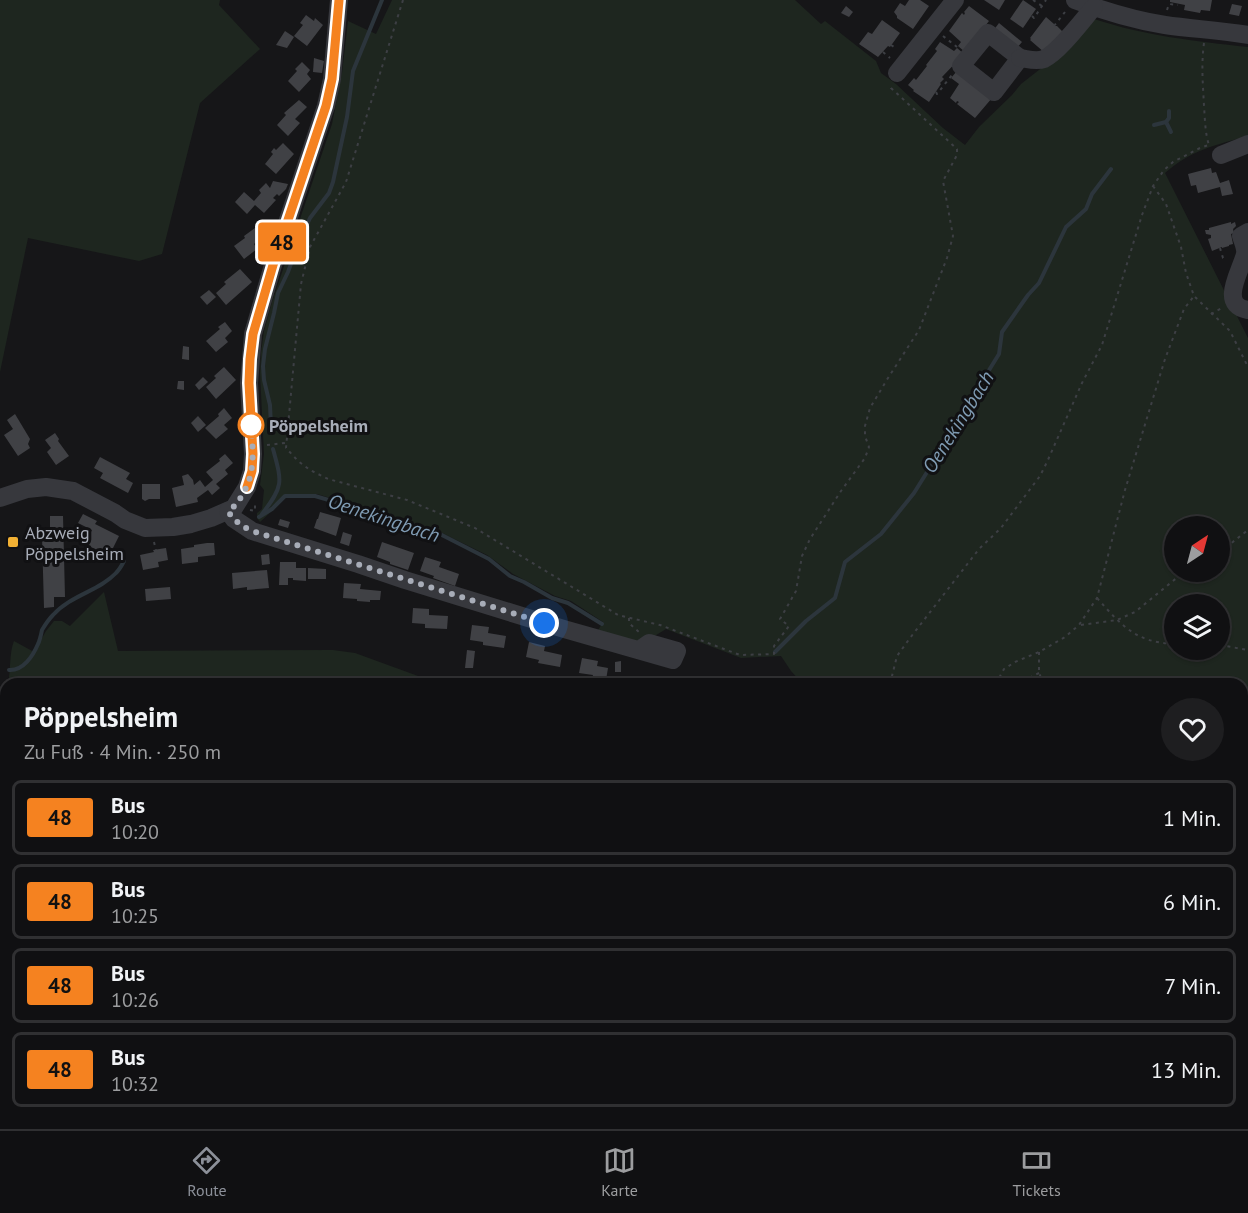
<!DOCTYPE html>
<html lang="de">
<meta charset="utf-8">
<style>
body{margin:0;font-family:"PT Sans",sans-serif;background:#1e1e20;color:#f1f3f6;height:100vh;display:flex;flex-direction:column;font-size:22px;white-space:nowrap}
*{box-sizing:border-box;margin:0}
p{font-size:20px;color:#9c9d9f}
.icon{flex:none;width:33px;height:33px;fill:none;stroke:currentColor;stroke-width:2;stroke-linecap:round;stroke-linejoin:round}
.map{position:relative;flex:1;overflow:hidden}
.side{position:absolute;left:0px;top:678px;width:1248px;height:452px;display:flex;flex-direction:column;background:#101012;border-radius:18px 18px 0 0;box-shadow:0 2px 4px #0004,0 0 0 2px #303032}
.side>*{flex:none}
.badge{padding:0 12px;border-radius:4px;font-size:21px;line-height:39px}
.needle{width:39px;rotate:36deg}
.buttons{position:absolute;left:1164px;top:516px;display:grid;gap:12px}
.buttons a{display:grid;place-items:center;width:66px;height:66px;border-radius:50%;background:#101012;box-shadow:0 2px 4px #0004,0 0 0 2px #303032;font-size:30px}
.you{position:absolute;width:30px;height:30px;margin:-15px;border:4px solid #fff;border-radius:50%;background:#1a73e8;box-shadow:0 0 0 9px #1a73e833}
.map>.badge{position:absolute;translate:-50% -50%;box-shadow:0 0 0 3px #fff}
.round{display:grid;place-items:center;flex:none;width:63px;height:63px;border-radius:32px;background:#1e1e20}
.head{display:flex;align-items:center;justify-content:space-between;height:102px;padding:0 24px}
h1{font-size:28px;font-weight:700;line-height:45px}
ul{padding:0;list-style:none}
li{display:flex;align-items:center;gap:18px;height:75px;margin:0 12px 9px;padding:0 12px;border:3px solid #303032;border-radius:9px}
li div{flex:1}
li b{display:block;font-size:22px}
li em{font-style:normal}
li .badge{min-width:66px;font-weight:700;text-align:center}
.tabs{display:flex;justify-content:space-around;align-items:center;height:84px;border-top:2px solid #303032;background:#101012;font-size:16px;color:#9c9d9f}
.tabs a{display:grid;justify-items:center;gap:3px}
.tabs .selected{color:#8c9099}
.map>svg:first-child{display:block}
</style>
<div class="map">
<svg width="1248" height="1129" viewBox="0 0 1248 1129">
<rect width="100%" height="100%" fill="#161618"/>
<g fill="#222225">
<path d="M0 819H6V931L0 922Z"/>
<path d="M594 1124H813L819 1129H594Z"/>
</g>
<g fill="#1e261f" fill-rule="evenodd">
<path d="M0 0H220L219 5 260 49 200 103 162 254 139 261 28 238 0 372Z"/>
<path d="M392 0H795L821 24 825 21 876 61 881 73 896 84 943 128 965 145 979 127 1012 95 1021 84 1044 66 1094 19C1146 36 1194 41 1248 47V136C1216 145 1191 150 1165 173L1248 338V995L1242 992V684H803L791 671 781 656 741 658 666 629 640 645 597 632 603 622 571 601 555 596 513 574 487 555 436 530 317 494H287L271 507 273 510 260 522 257 518V513L262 509 264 490 260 485 264 454 260 373 261 352 264 331 272 302 332 124 342 73 348 21 376 34ZM1174 526H1220V572H1174ZM1174 604H1220V650H1174Z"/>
<path d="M104 592 118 651 333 650 355 653 440 684H8C11 670 9 653 14 641L34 652 46 631 54 621H62L70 626Z"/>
<path d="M6 698V819H0V731Z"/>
<path d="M0 975 6 980V1124H594V1129H0Z"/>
<path d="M813 1124H903L917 1128 989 1124 1024 1129H819Z"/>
</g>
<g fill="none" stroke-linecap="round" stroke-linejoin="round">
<g stroke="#2c353c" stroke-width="4">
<path d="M1166 122 1171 132"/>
<path d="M1154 125 1166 122 1169 118V111"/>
<path d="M271 427 270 405 264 380 263 366 265 349 274 313 278 293 288 272 299 242 310 218 329 193 333 182 347 117 353 71 382 0"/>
<path d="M262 514C284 486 282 482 273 449"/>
<path d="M259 517 272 509 285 496H315L434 531 489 559 510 576 524 582 552 598 568 603 602 624"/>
<path d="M775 652 806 621 835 598 845 562 881 534 914 493 962 416 975 401 978 388 999 354 1002 332 1028 295 1039 283 1066 227 1086 209 1092 194 1111 169"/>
<path d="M9 670C23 671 33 656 38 644 40 640 41 635 42 630 45 625 49 619 53 615 71 595 99 591 116 573 119 570 122 565 124 561"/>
</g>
<g stroke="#2c353c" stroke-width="21">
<path d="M0 1005 6 1012"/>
<path d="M762 1124 764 1129"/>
<path d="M1006 1124 1046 1129"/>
<path d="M935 1129 971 1124"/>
</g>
</g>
<g fill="#404145">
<path d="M909 0H920L929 6 913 29 897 18V16L894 12 900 3 905 6Z"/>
<path d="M984 0H1005L999 10Z"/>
<path d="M1023 0 1036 9 1023 28 1010 19Z"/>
<path d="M1170 0H1212L1210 11 1201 10 1200 13 1184 10 1185 5 1170 2Z"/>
<path d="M1232 4 1242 6 1239 16 1229 14Z"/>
<path d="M846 6 853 12 849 17 841 13Z"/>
<path d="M969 6 989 21 965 52 958 46 961 42 949 31 962 13 964 15 965 13 964 12Z"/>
<path d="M306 15 314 21 315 18 323 25 307 46 294 36 303 25 300 23Z"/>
<path d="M1046 17 1054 24V26H1057L1064 33 1045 53 1030 40 1031 39 1030 38Z"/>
<path d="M882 20 900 33 890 47 888 46 878 57 859 44 868 32 872 34Z"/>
<path d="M999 23 1022 42 1016 49 993 31Z"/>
<path d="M285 31 294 37 287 48 276 45Z"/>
<path d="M940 42 954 51 957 48 964 54 942 77 944 79 940 83 941 84 929 102 913 91 914 90 908 85 914 78 916 80 927 66 926 65 937 51 935 49Z"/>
<path d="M314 58 324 61 322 73 313 72Z"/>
<path d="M302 62 310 70 307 74 311 79 299 92 288 81 297 71 295 69Z"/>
<path d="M957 71 992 98 975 118 957 104 959 102 957 101 956 103 950 98 959 84 951 78Z"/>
<path d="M299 100 307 107 295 119 300 123 288 136 277 125 286 115 284 113Z"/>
<path d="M283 143 294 154 276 174 265 164 273 154 271 152 274 148 276 150Z"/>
<path d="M1211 168 1212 173 1216 172 1220 183 1229 180 1233 194 1222 196 1220 187 1198 193 1196 185 1191 186 1188 174Z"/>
<path d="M273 181 288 184 286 189 279 196 277 194 273 198 276 200 264 213 255 205 247 214 235 202 244 192 254 201 261 193 259 190 266 183 270 188Z"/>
<path d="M263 222 269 230 260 237 261 238 254 244 257 249 244 259 234 246 245 238 244 236Z"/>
<path d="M1231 222V224L1235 222 1236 226 1233 229 1234 233 1231 234 1233 244 1229 245V246L1222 248V247L1212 251 1208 239 1211 238V235L1206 234 1205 230H1209V228Z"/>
<path d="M240 269 252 282 226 305 216 293 226 284 224 282Z"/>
<path d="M209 290 216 297 207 305 200 297Z"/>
<path d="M225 322 232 331 225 338 228 342 216 352 206 341 220 329 218 327Z"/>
<path d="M183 346 189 347V360L182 359Z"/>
<path d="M224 367 236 380 216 399 206 387 216 378 214 376Z"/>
<path d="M203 377 208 382 199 390 195 385Z"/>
<path d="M178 381H184V390L177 389Z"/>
<path d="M224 408 232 418 224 425 228 429 216 439 205 428 219 416 218 414Z"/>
<path d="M15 414 30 439 28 444 30 448 18 456 4 435 13 429 7 420Z"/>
<path d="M198 416 206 425 198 432 191 423Z"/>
<path d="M55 433 59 439 58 441 69 456 56 465 47 452 51 448 45 440Z"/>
<path d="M225 454 233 463 225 470 228 474 216 484 220 488 212 495 208 490 197 498 198 502 176 507 172 488 184 485 182 476 188 474 193 480 194 485 200 480 205 487 213 480 206 472 220 461 219 459Z"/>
<path d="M100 457 130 473 126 479 133 483 128 493 100 478 103 473 94 468Z"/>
<path d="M142 484H160V499H149L145 501 142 499Z"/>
<path d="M320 512 341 518 336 536 314 528 317 519H318Z"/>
<path d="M83 514 97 521 95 524 119 536 109 556 85 544 92 530 78 523Z"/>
<path d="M50 516H63L65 597H54V607L44 608 42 536H50Z"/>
<path d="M280 519 290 522 288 528 278 525Z"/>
<path d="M343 532 352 535 349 546 340 543Z"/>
<path d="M382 542 414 553 408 570 390 564V562L377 557Z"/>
<path d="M207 543H214L215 555 198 557V562L182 564 181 549 194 547V545Z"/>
<path d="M166 548 168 560 158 562 159 567 143 570 140 555 154 552 153 550Z"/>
<path d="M269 554 270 564 262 565 261 555Z"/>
<path d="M425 557 441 562 439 567 459 574 455 586 433 578 434 576 420 571Z"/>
<path d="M280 562H296V568H306V581L293 580V578H288V585H279Z"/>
<path d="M308 568 326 569V579H308Z"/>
<path d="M267 570 269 588 247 590V587L233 589 232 573Z"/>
<path d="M344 583 361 584 360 589 381 591 380 600H370V602L357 601V599L343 598Z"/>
<path d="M170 587 171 599 146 601 145 589Z"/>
<path d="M413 608 429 609V615L448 616 447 629 425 628V624L412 623Z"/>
<path d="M472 625 489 627 488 633 506 636 504 648 483 645V642L470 640Z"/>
<path d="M529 642 545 646 544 651 562 655 560 667 538 663 539 660 526 657Z"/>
<path d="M467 650 475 651 473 668H465Z"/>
<path d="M582 658 598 661 597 666 608 668 606 680 592 678 593 675 579 673Z"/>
<path d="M621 661V672H615V662Z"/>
<path d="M6 851V869L0 856V854Z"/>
<path d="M6 878V901L3 903 0 897V880Z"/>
<path d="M1242 1006 1247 1009 1245 1012 1248 1014V1026L1242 1022Z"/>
<path d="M1242 1119H1248V1129H1197V1124H1242Z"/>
<rect x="631" y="1124" width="36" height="5"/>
<rect x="684" y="1124" width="68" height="5"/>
<path d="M1128 1124H1163L1164 1129H1128Z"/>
</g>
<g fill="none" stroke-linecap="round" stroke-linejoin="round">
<g stroke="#3d3f44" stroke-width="2" stroke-dasharray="3 4.5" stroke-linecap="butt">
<path d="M403 0 346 182 310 247 301 284 286 448 298 461 310 470 328 479 407 500 475 528 618 615 660 625 740 655 774 654V646L789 626 780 619 796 591 802 556 810 539 841 491 865 458 869 447 865 436V426L870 408 888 378 919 330 947 258 953 236 943 181 957 155V149L891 88 890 84"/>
<path d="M1033 0 1042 6"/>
<path d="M1167 10 1169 4 1178 5"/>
<path d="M1032 16 1034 18 1046 0"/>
<path d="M1054 26 1065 12"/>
<path d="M943 36 957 47"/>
<path d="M1204 43C1201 65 1203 85 1204 106 1205 119 1205 133 1209 145"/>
<path d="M891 45 897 49"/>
<path d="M883 52 890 58"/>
<path d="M936 92 937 94 952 75"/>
<path d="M1153 186 1166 204 1181 247 1186 273 1194 296 1230 331 1248 367"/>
<path d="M1220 248 1223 258 1227 260"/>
<path d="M1211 314 1222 308"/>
<path d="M267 445 285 443"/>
<path d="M250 510 255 511V503"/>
<path d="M154 542 156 550"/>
<path d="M1220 552 1248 530"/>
<path d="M1097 598C1122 626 1135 642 1174 644"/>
<path d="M629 618V623L639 632"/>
<path d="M1081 625 1117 620 1135 612 1184 572"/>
<path d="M1220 645 1248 650"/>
<path d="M1039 652V673L1044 684"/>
<path d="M1039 673C1027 679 1017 684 1003 683L999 678 1004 669 1015 662 1039 652 1065 637 1079 625 1097 598 1125 490 1165 359 1184 309 1194 296"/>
<path d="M890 684 897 656 910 638 979 549 1001 528 1040 476 1047 462 1082 383 1102 345 1142 215 1153 186 1164 170 1173 162 1200 148 1211 144"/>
<path d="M1242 828 1248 830"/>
<path d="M0 1035 6 1040"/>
<path d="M0 1091 6 1094"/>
<path d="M42 1124 50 1125 56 1124"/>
<path d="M64 1124 65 1129"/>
<path d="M199 1124 226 1129"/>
</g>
<g stroke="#37383d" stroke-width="18">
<path d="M1075 0C1104 11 1134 20 1165 25 1192 29 1220 30 1248 35"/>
<path d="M988 33 1020 58 994 92 961 66Z"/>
<path d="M1020 58C1028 59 1036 62 1044 59 1059 52 1082 21 1094 7"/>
<path d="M897 73 955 0"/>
<path d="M1221 155 1248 144"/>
<path d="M1248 232 1241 236C1243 242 1246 249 1245 254 1241 271 1218 305 1248 310"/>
<path d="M0 498 27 489 46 487 73 491 115 513 125 520 145 528 173 527 191 524 211 518 234 508 247 487 252 471 253 454 249 383 253 334 273 265 326 106 332 79 339 0"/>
<path d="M228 511 234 519 252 531 358 564 405 580 564 629 673 660 677 651 649 643 639 650"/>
<path d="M1242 996 1248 999"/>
<path d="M1242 1041H1248"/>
<path d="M619 1124 620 1129"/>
<path d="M781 1124 782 1129"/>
</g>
<g stroke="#53555c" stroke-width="22">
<path d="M0 959 6 966"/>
<path d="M1242 1069H1248"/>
</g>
</g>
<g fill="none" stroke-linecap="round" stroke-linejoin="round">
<g stroke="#fff" stroke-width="14">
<path id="line" d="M247 487 252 471 253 454 249 383 250 359 253 334 273 265 326 106 332 79 339 0"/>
</g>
<use href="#line" stroke="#f58220" stroke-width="9"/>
<path stroke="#a8adb8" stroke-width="6" stroke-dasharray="0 10.8" d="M251 425C253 451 256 474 241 497 238 503 234 507 228 511 234 521 242 526 252 531L544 623"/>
</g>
<circle fill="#fff" stroke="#f58220" stroke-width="3" cx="251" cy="425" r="12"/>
<rect fill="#f2b134" stroke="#111113" stroke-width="2" x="7" y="536" width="12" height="12" rx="3"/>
<g text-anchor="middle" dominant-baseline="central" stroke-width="6" stroke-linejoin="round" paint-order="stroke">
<g font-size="18" font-weight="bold" fill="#a8adb8" stroke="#111113" text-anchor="start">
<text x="269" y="425">Pöppelsheim</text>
</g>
<g font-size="18" fill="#a8adb8" stroke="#111113" text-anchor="start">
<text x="25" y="532">Abzweig<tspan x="25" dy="21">Pöppelsheim</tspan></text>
</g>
<g font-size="20" font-style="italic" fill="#7f9bb3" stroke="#111113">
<text transform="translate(958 422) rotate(-58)">Oenekingbach</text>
<text transform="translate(384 518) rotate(18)">Oenekingbach</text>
</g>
</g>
</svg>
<div class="buttons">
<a><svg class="needle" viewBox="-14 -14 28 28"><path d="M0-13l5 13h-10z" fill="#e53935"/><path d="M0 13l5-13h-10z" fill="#9c9d9f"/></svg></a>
<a><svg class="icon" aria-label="layers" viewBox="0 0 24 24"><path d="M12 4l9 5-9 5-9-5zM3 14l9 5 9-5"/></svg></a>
</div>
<div class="you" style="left:544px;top:623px"></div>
<b class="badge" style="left:282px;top:242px;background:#f58220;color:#111">48</b>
<section class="side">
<div class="head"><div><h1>Pöppelsheim</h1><p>Zu Fuß · 4 Min. · 250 m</p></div><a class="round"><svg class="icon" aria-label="heart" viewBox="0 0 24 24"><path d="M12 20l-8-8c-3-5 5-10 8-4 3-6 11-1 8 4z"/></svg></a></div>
<ul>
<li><span class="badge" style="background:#f58220;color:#111">48</span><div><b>Bus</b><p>10:20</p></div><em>1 Min.</em></li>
<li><span class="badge" style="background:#f58220;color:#111">48</span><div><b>Bus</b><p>10:25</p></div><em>6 Min.</em></li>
<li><span class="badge" style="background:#f58220;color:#111">48</span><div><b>Bus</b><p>10:26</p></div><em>7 Min.</em></li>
<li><span class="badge" style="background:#f58220;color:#111">48</span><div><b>Bus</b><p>10:32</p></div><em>13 Min.</em></li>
</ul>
</section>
</div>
<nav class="tabs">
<a class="selected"><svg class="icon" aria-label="directions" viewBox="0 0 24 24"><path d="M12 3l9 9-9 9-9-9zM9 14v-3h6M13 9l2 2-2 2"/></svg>Route</a>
<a><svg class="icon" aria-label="map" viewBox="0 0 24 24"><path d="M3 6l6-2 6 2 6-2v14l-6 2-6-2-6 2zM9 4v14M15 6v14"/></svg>Karte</a>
<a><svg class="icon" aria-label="tickets" viewBox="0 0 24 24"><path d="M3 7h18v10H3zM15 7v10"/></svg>Tickets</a>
</nav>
